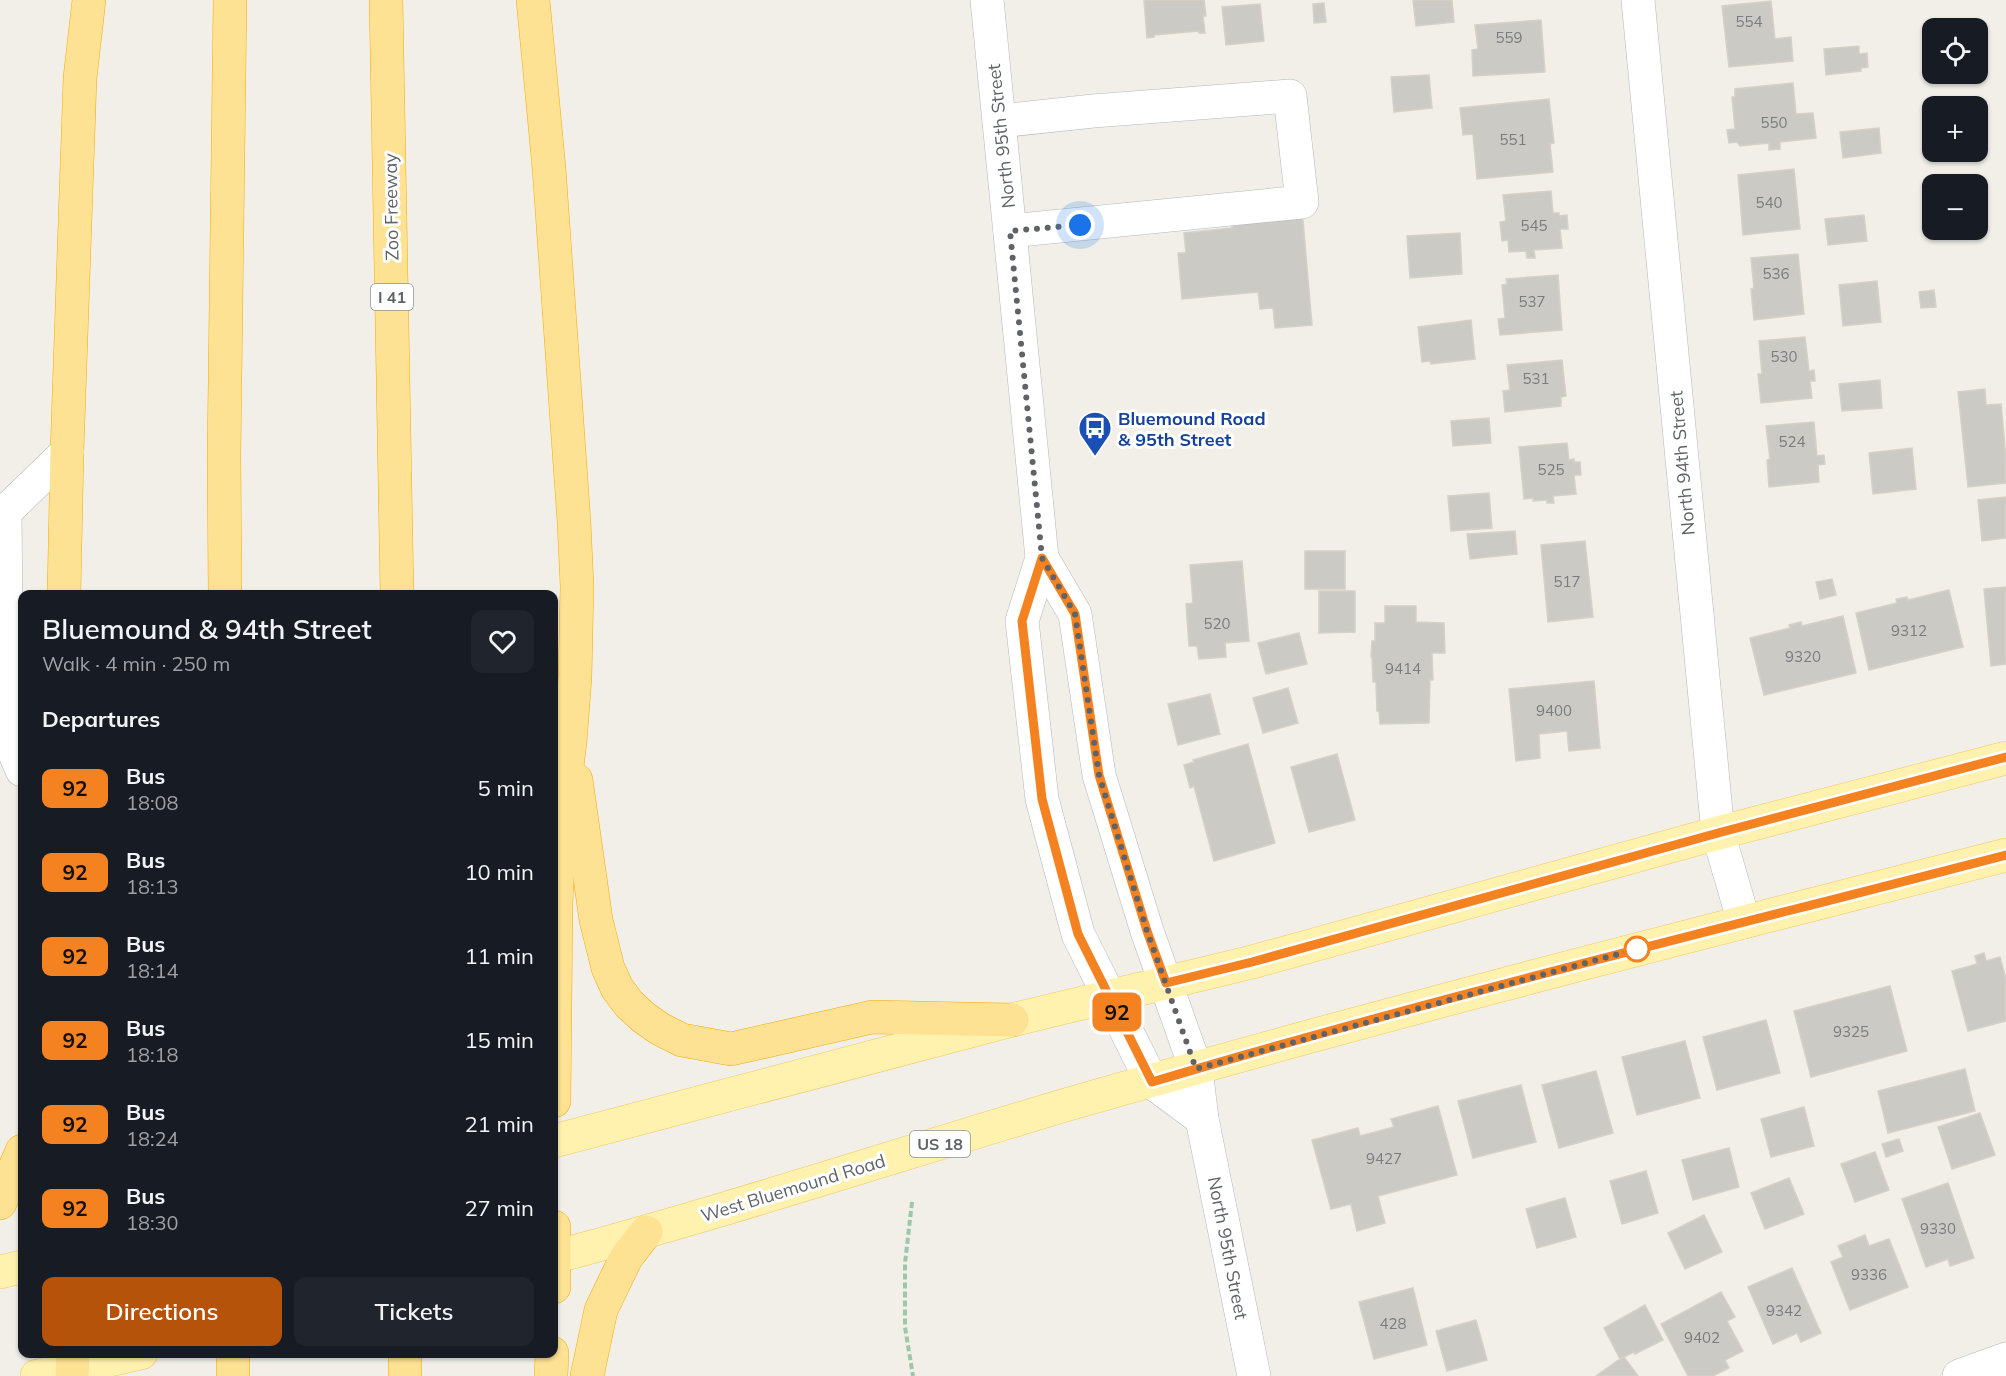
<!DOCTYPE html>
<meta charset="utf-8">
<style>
body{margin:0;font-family:Mulish,sans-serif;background:#20242c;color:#f1f3f6;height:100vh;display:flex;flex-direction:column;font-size:22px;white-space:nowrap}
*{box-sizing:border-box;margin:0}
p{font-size:20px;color:#9ea1a6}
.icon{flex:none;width:33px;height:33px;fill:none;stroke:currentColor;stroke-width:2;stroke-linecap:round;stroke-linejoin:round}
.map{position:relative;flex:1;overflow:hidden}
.side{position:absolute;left:18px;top:590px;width:540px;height:768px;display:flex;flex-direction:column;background:#171b24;border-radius:12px;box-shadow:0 2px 4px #0004}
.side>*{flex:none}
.badge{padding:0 12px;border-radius:9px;font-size:21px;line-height:39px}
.tools{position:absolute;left:1922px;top:18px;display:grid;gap:12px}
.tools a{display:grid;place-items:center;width:66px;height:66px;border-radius:12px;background:#171b24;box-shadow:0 2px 4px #0004;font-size:30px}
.you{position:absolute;width:30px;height:30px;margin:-15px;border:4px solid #fff;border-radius:50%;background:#1a73e8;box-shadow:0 0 0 9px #1a73e833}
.map>.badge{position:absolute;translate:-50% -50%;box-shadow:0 0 0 3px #fff}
h2{padding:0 24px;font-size:22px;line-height:54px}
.round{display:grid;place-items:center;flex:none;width:63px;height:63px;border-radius:12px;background:#20242c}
.head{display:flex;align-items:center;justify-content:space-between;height:102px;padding:0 24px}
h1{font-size:28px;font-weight:600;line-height:45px}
.action{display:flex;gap:12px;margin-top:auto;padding:12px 24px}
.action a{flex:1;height:69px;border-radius:12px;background:#b45309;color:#fff;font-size:24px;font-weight:600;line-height:69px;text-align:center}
.action a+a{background:#20242c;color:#f1f3f6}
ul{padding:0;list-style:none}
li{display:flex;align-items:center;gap:18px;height:84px;padding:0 24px}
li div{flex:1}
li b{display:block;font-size:22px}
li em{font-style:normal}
li .badge{min-width:66px;font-weight:700;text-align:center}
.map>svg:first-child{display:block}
</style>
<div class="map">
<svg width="2006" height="1376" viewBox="0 0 2006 1376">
<rect width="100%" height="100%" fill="#f1efe8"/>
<g fill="#cccac5" stroke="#d6d1c6" stroke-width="1.5">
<path d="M1144 0H1204L1206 16H1203L1205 33H1199V31L1154 35V37L1147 38Z"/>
<path d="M1413 0H1452L1454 22 1416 26Z"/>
<path d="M1771 1 1775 39 1791 37 1793 61 1729 67 1722 6Z"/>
<path d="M1324 3 1326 22 1314 23 1313 4Z"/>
<path d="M1260 4 1264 41 1226 45 1222 7Z"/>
<path d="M1541 20 1545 72 1473 76 1472 50 1478 49 1475 25Z"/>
<path d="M1859 46V54L1867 53 1868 67 1861 68V71L1826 75 1824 49Z"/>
<path d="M1429 75 1432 108 1394 112 1391 77Z"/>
<path d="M1793 83 1796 114 1813 113 1816 138 1780 142V149L1769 150V143L1740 146 1737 142 1729 143 1727 130 1735 129 1732 97H1735V89Z"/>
<path d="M1549 99 1554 143 1550 144 1553 172 1477 179 1473 134 1463 135 1460 108Z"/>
<path d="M1879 128 1881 153 1843 158 1840 132Z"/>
<path d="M1794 169 1800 229 1743 235 1738 175Z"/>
<path d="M1551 191 1553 213H1559V216L1567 215 1568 229H1560L1562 248 1534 250 1535 258H1527L1526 251 1509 252 1508 240 1502 241 1500 222 1506 221 1503 195Z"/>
<path d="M1302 209 1312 325 1275 328 1273 308 1260 309 1258 292 1182 299 1178 253H1186L1184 233 1232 228 1231 214Z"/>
<path d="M1864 215 1867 241 1828 245 1825 219Z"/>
<path d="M1460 233 1462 274 1410 278 1407 236Z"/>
<path d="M1798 254 1804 314 1754 320 1751 289 1754 288 1751 258Z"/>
<path d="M1558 275 1562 330 1500 335 1498 319 1505 318 1502 285 1507 284 1506 279Z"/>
<path d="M1877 281 1881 322 1843 326 1839 285Z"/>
<path d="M1934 290 1936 307 1921 308 1919 292Z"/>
<path d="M1471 320 1475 359 1431 364 1430 361 1422 362 1418 327Z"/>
<path d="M1805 337 1809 371 1814 370 1815 381H1810L1812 398 1761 403 1758 374H1762L1759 341Z"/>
<path d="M1562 360 1566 396 1561 397V406L1505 412 1503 391 1510 390 1507 365Z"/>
<path d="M1880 380 1882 408 1842 411 1839 384Z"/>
<path d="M1985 389 1986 405 2001 404 2006 458V483L1968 487 1958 392Z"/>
<path d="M1489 418 1491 443 1453 446 1451 421Z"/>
<path d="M1814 422 1817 456 1824 455 1825 464 1818 465 1819 482 1769 487 1767 460 1770 459 1766 426Z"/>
<path d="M1567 443 1569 460 1574 459V462H1580L1581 475H1574L1576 494 1553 496 1554 503H1547V500L1533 501V498L1524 499 1519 447Z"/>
<path d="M1912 448 1916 489 1873 494 1869 453Z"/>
<path d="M1489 493 1492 528 1451 531 1448 496Z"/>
<path d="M2006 497V538L1982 541 1978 500Z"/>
<path d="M1515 531 1517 554 1470 559 1467 534Z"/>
<path d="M1585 541 1593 617 1548 622 1541 545Z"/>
<rect x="1305" y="551" width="40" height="38"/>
<path d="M1242 561 1249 641 1225 643 1226 657 1199 659 1197 646H1189L1186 604 1193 603 1190 565Z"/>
<path d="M1832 579 1836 595 1820 599 1816 582Z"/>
<path d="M2006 587V664L1991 666 1984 589Z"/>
<path d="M1949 590 1963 647 1869 670 1856 613 1897 603 1896 599 1907 597 1908 600Z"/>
<path d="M1319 591H1355V632L1319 633Z"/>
<path d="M1385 606H1416V622L1444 623 1445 653H1432L1433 680H1430L1429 723 1380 724 1379 711H1377L1376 682H1373L1372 657H1371L1372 641H1375V623H1385Z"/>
<path d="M1843 616 1856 673 1764 695 1750 638 1790 628 1789 625 1801 622 1802 626Z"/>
<path d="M1299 633 1307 664 1266 674 1258 643Z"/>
<path d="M1594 681 1600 748 1569 751 1567 731 1539 734 1540 758 1516 761 1509 689Z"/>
<path d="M1288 688 1298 723 1263 733 1253 698Z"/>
<path d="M1210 694 1220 734 1178 745 1168 704Z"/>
<path d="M1248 744 1275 843 1214 861 1194 786 1190 788 1184 765 1194 762 1193 760Z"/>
<path d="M1337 754 1355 820 1309 832 1291 767Z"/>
<path d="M1984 953 1986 961 2000 957 2006 979V1021L1968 1031 1952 971 1977 964 1975 956Z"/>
<path d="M1890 986 1907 1051 1811 1077 1794 1011Z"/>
<path d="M1766 1020 1780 1073 1717 1090 1703 1037Z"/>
<path d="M1685 1041 1700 1098 1637 1115 1622 1057Z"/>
<path d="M1965 1069 1975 1111 1888 1133 1878 1091Z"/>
<path d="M1596 1071 1613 1133 1559 1148 1542 1085Z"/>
<path d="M1521 1085 1536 1142 1473 1158 1458 1101Z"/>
<path d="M1438 1106 1457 1175 1378 1196 1385 1223 1357 1231 1351 1204 1331 1209 1312 1140 1358 1128 1360 1136 1394 1127 1391 1119Z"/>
<path d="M1804 1107 1814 1146 1771 1157 1761 1119Z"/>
<path d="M1980 1113 1995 1155 1952 1169 1938 1127Z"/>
<path d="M1899 1139 1903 1151 1886 1157 1882 1144Z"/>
<path d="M1729 1148 1739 1187 1693 1200 1682 1160Z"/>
<path d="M1875 1152 1889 1190 1855 1202 1841 1164Z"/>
<path d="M1646 1171 1658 1213 1622 1224 1610 1181Z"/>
<path d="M1789 1178 1804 1214 1765 1229 1751 1193Z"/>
<path d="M1948 1183 1974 1258 1950 1266 1948 1259 1926 1267 1902 1199Z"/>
<path d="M1565 1198 1576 1237 1537 1248 1526 1209Z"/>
<path d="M1704 1215 1722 1252 1685 1269 1668 1233Z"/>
<path d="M1865 1235 1869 1246 1889 1239 1908 1287 1850 1310 1831 1262 1843 1257 1838 1246Z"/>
<path d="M1792 1268 1821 1333 1801 1342 1797 1333 1773 1344 1748 1287Z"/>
<path d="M1413 1288 1427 1345 1374 1359 1359 1302Z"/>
<path d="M1721 1292 1735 1317 1727 1321 1743 1351 1725 1360 1729 1368 1713 1376H1688L1661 1324Z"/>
<path d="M1645 1305 1663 1340 1635 1354 1634 1352 1620 1359 1604 1328Z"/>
<path d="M1476 1320 1487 1360 1447 1371 1436 1331Z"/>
<path d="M1624 1357 1638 1376H1596L1620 1359Z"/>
</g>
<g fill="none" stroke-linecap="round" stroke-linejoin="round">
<g stroke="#b5b8bc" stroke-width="34">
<g id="minor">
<path d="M987 0 1042 558 1022 621 1042 799 1078 934 1152 1082 1202 1119"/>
<path d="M1638 0 1718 833 1744 922"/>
<path d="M1000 121 1093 111 1290 96 1302 202 1010 231"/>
<path d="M1042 558 1075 614 1099 775 1147 931 1196 1069 1202 1119 1254 1376"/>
<path d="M22 770 7 735 5 512 67 452"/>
<path d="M1959 1376 2006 1359"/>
</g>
</g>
<g stroke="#f2c960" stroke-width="34">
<g id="major">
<path d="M554 1141 1012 1020 1252 962 1718 833 2006 758"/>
<path d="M554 1257C727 1211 897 1155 1069 1104 1380 1014 1693 935 2006 855"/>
<path d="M0 1272 22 1267"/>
<path d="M37 1376 141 1353"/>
</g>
</g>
<g stroke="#f9ab00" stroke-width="34">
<g id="highway">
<path d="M386 0 397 594"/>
<path d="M533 0 549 168 574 522 577 586 575 677 570 742 559 831 556 905 554 1101"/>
<path d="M64 594 67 452 80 78 89 0"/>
<path d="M225 594 224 456 230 0"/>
<path d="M576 780 596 920 608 968 617 988 629 1004 643 1017 660 1029 682 1040 731 1049 872 1017 1012 1020"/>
<path d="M0 1203 22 1151"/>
<path d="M554 1227V1287"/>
<path d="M233 1353V1376"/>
<path d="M405 1353V1376"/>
<path d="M72 1376 73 1353"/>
<path d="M551 1376 552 1353"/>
<path d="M587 1376 601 1310 626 1258 646 1232"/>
</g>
</g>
<path stroke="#9cc7a9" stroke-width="4" stroke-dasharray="6 3" stroke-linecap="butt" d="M912 1202 905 1263V1327L913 1376"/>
<use href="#minor" stroke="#fff" stroke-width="33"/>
<use href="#major" stroke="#fff2af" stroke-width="33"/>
<use href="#highway" stroke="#fde293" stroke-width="33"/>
</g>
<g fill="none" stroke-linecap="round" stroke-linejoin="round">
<g stroke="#fff" stroke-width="14">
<path id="line" d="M2006 757 1718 833 1252 962 1166 983 1147 931 1099 775 1075 614 1042 558 1022 621 1042 799 1078 934 1152 1082C1434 998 1721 929 2006 855"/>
</g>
<use href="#line" stroke="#f58220" stroke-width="9"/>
<path stroke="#5f6368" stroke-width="6" stroke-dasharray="0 10.8" d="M1080 225 1010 231 1042 558 1075 614 1099 775 1147 931 1196 1069 1637 949"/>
</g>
<defs>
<g id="bus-pin" transform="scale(1.725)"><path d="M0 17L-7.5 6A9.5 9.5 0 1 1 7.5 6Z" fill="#1a4fb4" stroke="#fff"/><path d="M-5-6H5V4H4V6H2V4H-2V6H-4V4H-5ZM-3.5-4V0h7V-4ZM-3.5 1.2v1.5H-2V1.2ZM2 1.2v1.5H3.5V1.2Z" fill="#fff"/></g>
</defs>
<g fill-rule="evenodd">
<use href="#bus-pin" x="1095" y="428"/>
</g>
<circle fill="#fff" stroke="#f58220" stroke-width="3" cx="1637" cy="949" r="12"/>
<g text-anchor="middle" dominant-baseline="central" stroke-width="6" stroke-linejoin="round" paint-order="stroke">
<g font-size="15" fill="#7a7d7f">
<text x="1749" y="21">554</text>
<text x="1509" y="37">559</text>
<text x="1774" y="122">550</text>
<text x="1513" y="139">551</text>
<text x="1769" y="202">540</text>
<text x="1534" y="225">545</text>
<text x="1776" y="273">536</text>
<text x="1532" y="301">537</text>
<text x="1784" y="356">530</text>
<text x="1536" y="378">531</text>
<text x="1792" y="441">524</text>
<text x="1551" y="469">525</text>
<text x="1567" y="581">517</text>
<text x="1217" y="623">520</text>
<text x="1909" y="630">9312</text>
<text x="1803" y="656">9320</text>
<text x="1403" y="668">9414</text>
<text x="1554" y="710">9400</text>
<text x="1851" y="1031">9325</text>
<text x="1384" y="1158">9427</text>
<text x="1938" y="1228">9330</text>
<text x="1869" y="1274">9336</text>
<text x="1784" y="1310">9342</text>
<text x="1393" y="1323">428</text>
<text x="1702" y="1337">9402</text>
</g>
<g fill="#fff" stroke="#8f9295" stroke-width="1.5">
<rect x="371" y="284" width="42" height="26" rx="4.5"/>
<rect x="910" y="1131" width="60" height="26" rx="4.5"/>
</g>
<g font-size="16" font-weight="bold" fill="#5f6368">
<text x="392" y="297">I 41</text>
<text x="940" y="1144">US 18</text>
</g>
<g font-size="18" fill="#5f6368" stroke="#fff">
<text transform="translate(1001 136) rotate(-96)">North 95th Street</text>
<text transform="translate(391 207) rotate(-91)">Zoo Freeway</text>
<text transform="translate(1682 463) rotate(-95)">North 94th Street</text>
<text transform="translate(793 1188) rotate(-17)">West Bluemound Road</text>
<text transform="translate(1228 1248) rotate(79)">North 95th Street</text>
</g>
<g font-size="18" font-weight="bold" fill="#164399" stroke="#fff" text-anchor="start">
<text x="1118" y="418">Bluemound Road<tspan x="1118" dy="21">&amp; 95th Street</tspan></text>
</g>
</g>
</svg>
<div class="tools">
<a><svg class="icon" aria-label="locate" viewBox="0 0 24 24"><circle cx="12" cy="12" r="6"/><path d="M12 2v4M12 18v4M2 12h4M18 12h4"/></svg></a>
<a>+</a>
<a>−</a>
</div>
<div class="you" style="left:1080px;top:225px"></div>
<b class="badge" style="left:1117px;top:1012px;background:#f58220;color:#111">92</b>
<section class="side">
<div class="head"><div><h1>Bluemound &amp; 94th Street</h1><p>Walk · 4 min · 250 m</p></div><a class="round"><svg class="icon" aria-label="heart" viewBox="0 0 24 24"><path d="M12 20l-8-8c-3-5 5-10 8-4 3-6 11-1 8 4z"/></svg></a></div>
<h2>Departures</h2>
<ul>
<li><span class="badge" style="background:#f58220;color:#111">92</span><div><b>Bus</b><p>18:08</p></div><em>5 min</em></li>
<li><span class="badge" style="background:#f58220;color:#111">92</span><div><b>Bus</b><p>18:13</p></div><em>10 min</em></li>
<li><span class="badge" style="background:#f58220;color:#111">92</span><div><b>Bus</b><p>18:14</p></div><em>11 min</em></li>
<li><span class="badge" style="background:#f58220;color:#111">92</span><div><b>Bus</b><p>18:18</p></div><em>15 min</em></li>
<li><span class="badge" style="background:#f58220;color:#111">92</span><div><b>Bus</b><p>18:24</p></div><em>21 min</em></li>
<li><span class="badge" style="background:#f58220;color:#111">92</span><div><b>Bus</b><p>18:30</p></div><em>27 min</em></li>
</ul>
<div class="action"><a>Directions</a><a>Tickets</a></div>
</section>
</div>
